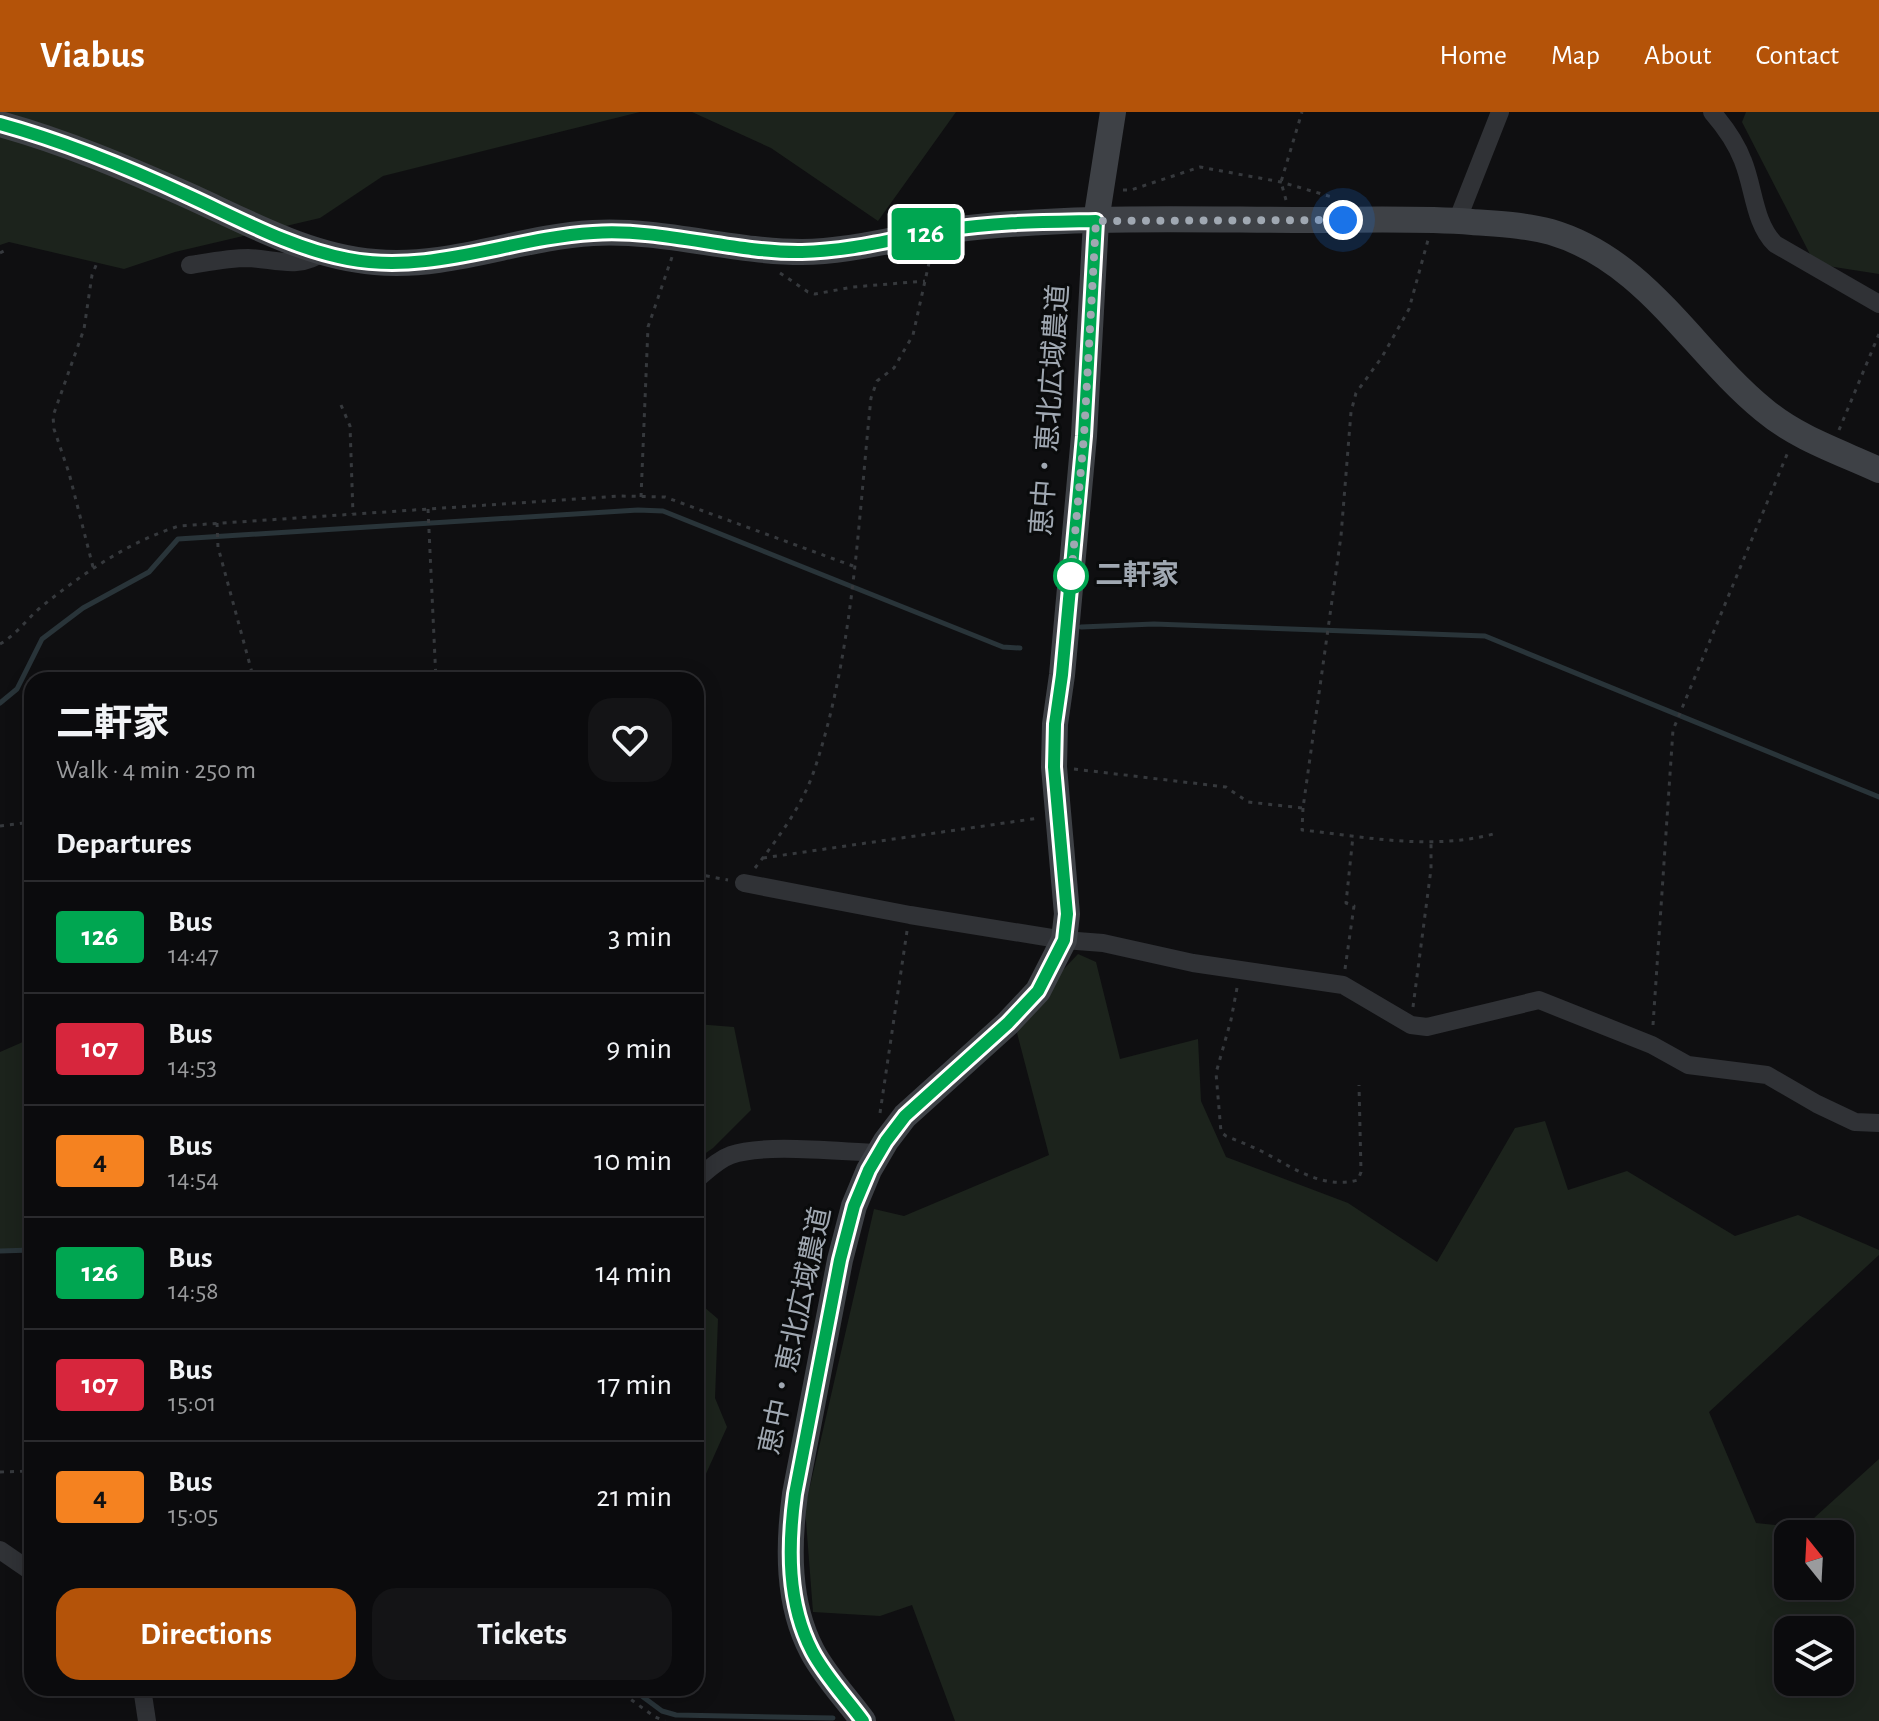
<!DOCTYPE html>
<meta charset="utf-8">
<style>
body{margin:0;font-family:"Alegreya Sans","Noto Sans JP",sans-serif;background:#141416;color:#f1f3f6;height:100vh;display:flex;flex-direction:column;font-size:30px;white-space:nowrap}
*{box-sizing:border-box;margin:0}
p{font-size:26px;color:#9a9b9d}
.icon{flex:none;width:44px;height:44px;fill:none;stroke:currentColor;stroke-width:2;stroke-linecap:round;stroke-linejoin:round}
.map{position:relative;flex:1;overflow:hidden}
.panel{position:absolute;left:24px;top:560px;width:680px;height:1024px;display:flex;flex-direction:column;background:#0b0b0d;border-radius:24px;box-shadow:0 4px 20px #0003,0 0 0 2px #2b2b2e}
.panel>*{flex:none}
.badge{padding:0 16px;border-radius:6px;font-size:28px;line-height:52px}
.needle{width:52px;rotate:342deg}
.tools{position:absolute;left:1774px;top:1408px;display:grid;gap:16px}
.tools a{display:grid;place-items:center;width:80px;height:80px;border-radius:16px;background:#0b0b0d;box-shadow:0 4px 20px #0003,0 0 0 2px #2b2b2e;font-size:40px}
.you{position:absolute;width:40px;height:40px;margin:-20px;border:6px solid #fff;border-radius:50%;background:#1a73e8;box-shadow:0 0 0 12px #1a73e833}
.map>.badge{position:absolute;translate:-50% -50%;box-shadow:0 0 0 4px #fff}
h2{padding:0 32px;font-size:30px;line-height:72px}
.round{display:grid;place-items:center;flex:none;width:84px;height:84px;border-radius:24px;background:#141416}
.head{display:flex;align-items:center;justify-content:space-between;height:136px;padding:0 32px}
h1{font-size:38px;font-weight:700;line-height:60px}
.action{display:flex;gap:16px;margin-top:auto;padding:16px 32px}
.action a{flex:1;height:92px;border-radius:24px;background:#b45309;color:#fff;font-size:32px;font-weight:700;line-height:92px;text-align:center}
.action a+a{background:#141416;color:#f1f3f6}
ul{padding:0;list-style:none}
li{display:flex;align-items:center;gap:24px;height:112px;padding:0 32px;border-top:2px solid #2b2b2e}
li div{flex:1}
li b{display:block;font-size:30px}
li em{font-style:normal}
li .badge{min-width:88px;font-weight:700;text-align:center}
header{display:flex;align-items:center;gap:48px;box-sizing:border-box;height:112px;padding:0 40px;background:#b45309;color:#fff}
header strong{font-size:38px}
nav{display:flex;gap:44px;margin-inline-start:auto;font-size:28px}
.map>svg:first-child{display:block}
</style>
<header>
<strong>Viabus</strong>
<nav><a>Home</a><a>Map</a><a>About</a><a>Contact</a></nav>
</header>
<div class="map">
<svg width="1879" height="1609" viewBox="0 0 1879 1609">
<rect width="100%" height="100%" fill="#0f0f11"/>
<g fill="#1c231c" fill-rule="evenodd">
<path d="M0 0H640L383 64 320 106 175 140 124 157 9 130 0 133Z"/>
<path d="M692 0H956L878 109 771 36Z"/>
<path d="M1746 0H1879V162L1815 152 1742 10Z"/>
<path d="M1078 842 1096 850 1120 947 1198 927 1201 989 1226 1045 1348 1091 1437 1150 1515 1016 1545 1009 1568 1078 1627 1059 1735 1124 1798 1103 1879 1138V1143L1709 1300 1756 1411 1803 1416 1879 1347V1609H955L912 1493 880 1504 813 1500 805 1396 874 1097 904 1104 1049 1043 1017 921C1033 891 1054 867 1078 842ZM1788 1422H1840V1474H1788ZM1788 1518H1840V1570H1788Z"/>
<path d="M696 912 734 915 751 998 713 1036 696 1048Z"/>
<path d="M32 926V1138H0V940Z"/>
<path d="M696 1188 718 1207 715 1286 727 1315 696 1384Z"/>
</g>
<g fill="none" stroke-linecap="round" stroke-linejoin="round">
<g stroke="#293439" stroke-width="5">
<path d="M1081 515 1154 512 1485 524 1879 685"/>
<path d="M0 591 17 577 42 527 83 496 149 460 178 427 638 398 663 399 1003 535 1020 536"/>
<path d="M0 1139 32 1138"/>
<path d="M631 1576 662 1599 676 1603 833 1606"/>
</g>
<g stroke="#36393d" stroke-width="3" stroke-dasharray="4 6" stroke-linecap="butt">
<path d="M1123 78H1131L1200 55 1281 70 1332 85"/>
<path d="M1286 88 1281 70 1302 0"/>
<path d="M0 141 6 138"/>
<path d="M780 161 808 180 815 182 853 175 925 169"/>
<path d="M341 293 350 314 353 402"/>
<path d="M1839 318 1879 222"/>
<path d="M641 385 648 215 672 145"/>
<path d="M428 397 436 568"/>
<path d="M217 411 218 435 254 568"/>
<path d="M93 455 69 361 54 317 53 304 84 217 92 163 97 151"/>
<path d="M0 532C16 523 27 507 41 495 82 462 128 430 179 414L620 384 665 385 853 454"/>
<path d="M1074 657 1226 675 1248 690 1303 696 1341 424 1351 300 1356 281 1382 245 1409 197 1428 128"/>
<path d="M1303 696 1302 718C1367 725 1433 739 1497 721"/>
<path d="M0 714 32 710"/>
<path d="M763 746 1039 706"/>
<path d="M755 756C779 725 803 693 815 656 854 538 858 409 871 286L877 269 894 256 913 223 931 142"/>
<path d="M696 762 728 768"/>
<path d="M1345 857 1354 794 1346 791 1353 724"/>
<path d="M1237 876 1231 908 1216 961 1221 1020 1226 1024C1240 1030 1254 1035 1267 1042 1296 1058 1324 1077 1358 1068L1361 1060 1359 973"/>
<path d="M1413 895 1431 757V732"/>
<path d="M1653 913 1673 618 1788 340"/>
<path d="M880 1001 907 819"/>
<path d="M0 1360 32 1359"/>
<path d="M615 1576 655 1605 665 1609"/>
</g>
<g stroke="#303236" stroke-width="18">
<path d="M1712 0C1725 15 1736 30 1743 49 1754 76 1754 111 1775 132L1879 192"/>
<path d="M1457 109 1500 0"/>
<path d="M190 153C209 150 229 146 248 146 275 147 299 158 323 140"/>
<path d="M744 771 910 803 1064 828 1103 831 1193 851 1343 873 1411 913 1427 915 1539 888 1652 933 1688 953 1767 963 1817 992 1855 1010 1879 1011"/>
<path d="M696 1068C707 1059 717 1048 731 1043 763 1031 842 1040 879 1041"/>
<path d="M0 1438 32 1460"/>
<path d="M142 1576 147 1609"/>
</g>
<g stroke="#3e4146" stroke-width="26">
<path d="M0 12C65 30 126 56 187 83 247 110 309 145 375 150 450 157 519 125 593 121 663 117 732 140 802 140 853 140 901 124 951 118 1070 103 1192 108 1312 108 1365 108 1419 106 1472 110 1499 112 1526 113 1551 120 1646 148 1692 239 1764 298 1797 326 1840 340 1879 358"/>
<path d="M863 1609C847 1587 825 1564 812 1539 787 1491 788 1434 795 1382L840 1148 854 1094 869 1058 886 1029 905 1004 1008 911 1038 879 1064 828 1067 802 1054 655 1055 612 1062 563 1084 324 1096 109 1113 0"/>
</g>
</g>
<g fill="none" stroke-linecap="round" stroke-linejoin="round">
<g stroke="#fff" stroke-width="18">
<path id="line" d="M0 12C66 30 129 56 191 85 241 108 294 137 348 147 432 163 510 126 593 121 663 116 732 141 802 140 851 139 898 126 946 118 995 110 1046 110 1096 109L1084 324 1062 563 1055 612 1054 655 1067 802 1064 828 1038 879 1008 911 905 1004 886 1029 869 1058 854 1094 840 1148 795 1382C788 1434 787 1491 812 1539 825 1564 847 1587 863 1609"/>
</g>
<use href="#line" stroke="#00a651" stroke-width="12"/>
<path stroke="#a0a8b2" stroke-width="8" stroke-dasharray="0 14.4" d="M1071 464 1070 477 1084 324 1096 109 1343 108"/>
</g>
<circle fill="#fff" stroke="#00a651" stroke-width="4" cx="1071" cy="464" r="16"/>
<g text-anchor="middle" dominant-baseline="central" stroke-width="6" stroke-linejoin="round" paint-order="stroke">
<g font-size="28" fill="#a0a8b2" stroke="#0a0b0c">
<text transform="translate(1051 298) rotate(-86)">恵中・恵北広域農道</text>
<text transform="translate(796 1219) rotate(-78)">恵中・恵北広域農道</text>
</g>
<g font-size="28" font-weight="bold" fill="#a0a8b2" stroke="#0a0b0c" text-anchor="start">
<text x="1095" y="464">二軒家</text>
</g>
</g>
</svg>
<div class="tools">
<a><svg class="needle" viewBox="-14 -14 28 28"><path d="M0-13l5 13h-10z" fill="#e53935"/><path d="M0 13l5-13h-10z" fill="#9a9b9d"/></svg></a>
<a><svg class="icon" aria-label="layers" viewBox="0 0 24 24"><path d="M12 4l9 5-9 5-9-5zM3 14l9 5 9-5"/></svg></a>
</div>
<div class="you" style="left:1343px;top:108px"></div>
<b class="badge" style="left:926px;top:122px;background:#00a651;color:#fff">126</b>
<section class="panel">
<div class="head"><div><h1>二軒家</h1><p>Walk · 4 min · 250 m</p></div><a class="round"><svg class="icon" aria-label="heart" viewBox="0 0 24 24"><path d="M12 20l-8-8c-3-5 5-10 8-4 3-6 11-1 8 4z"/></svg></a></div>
<h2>Departures</h2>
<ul>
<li><span class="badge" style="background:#00a651;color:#fff">126</span><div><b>Bus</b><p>14:47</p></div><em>3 min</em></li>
<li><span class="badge" style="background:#d7263d;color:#fff">107</span><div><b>Bus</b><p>14:53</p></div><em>9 min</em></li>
<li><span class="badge" style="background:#f58220;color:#111">4</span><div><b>Bus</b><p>14:54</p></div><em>10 min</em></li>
<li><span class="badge" style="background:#00a651;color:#fff">126</span><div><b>Bus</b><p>14:58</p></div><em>14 min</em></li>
<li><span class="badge" style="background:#d7263d;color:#fff">107</span><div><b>Bus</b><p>15:01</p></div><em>17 min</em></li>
<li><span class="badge" style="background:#f58220;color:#111">4</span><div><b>Bus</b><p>15:05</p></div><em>21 min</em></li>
</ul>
<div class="action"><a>Directions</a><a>Tickets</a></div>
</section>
</div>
